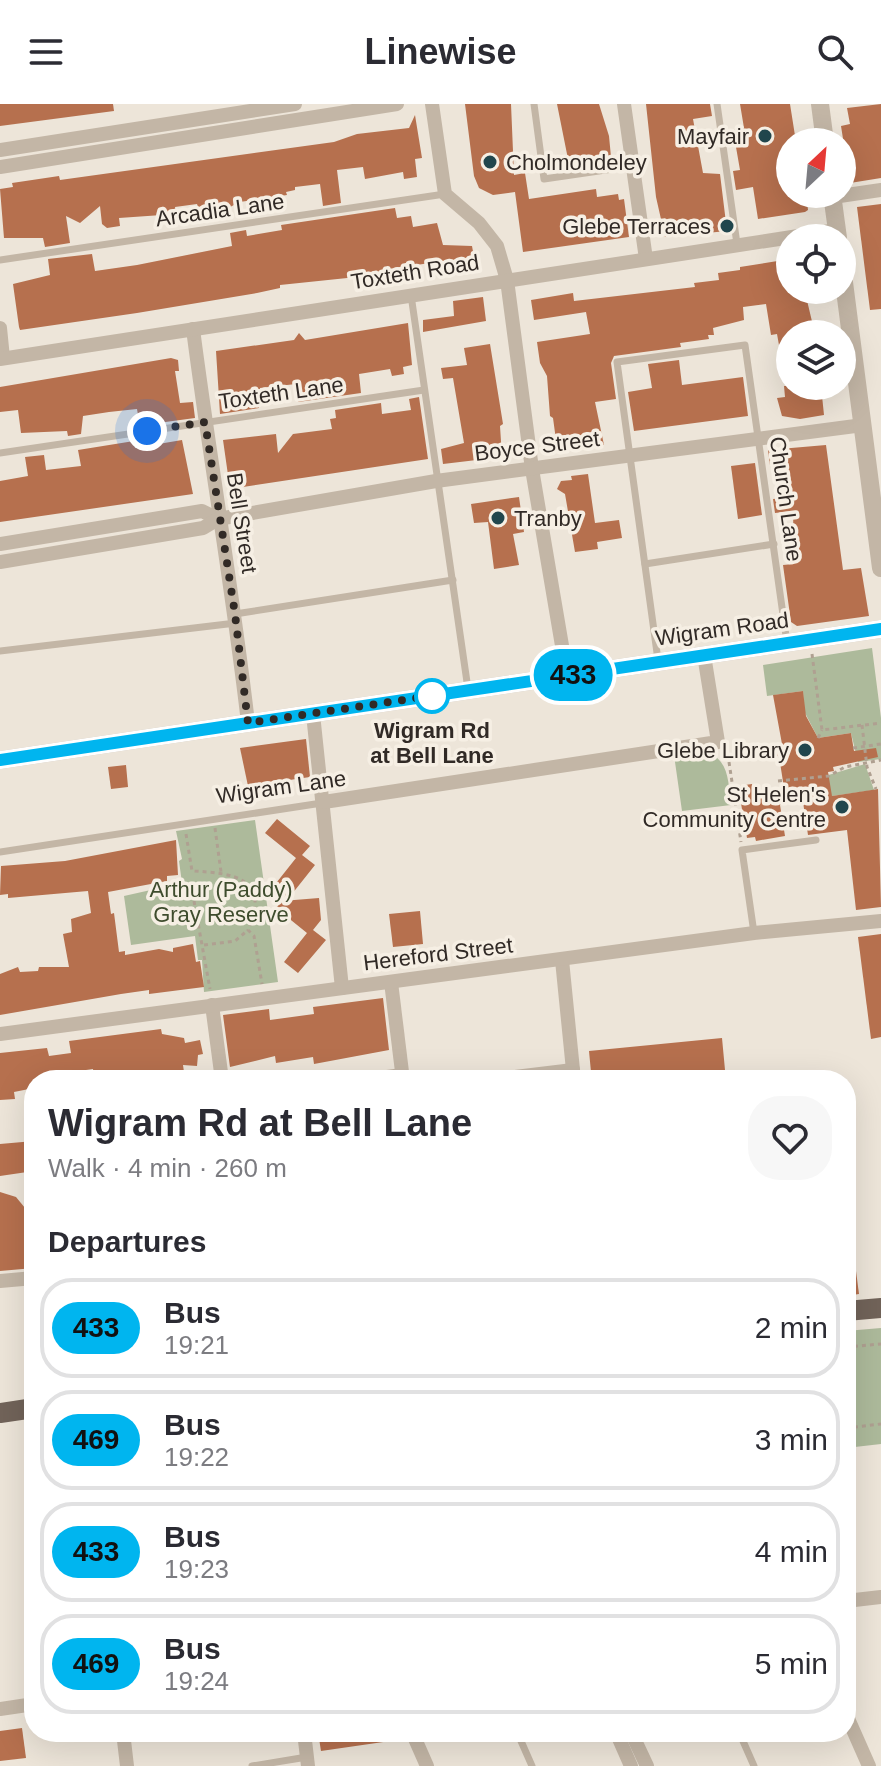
<!DOCTYPE html>
<meta charset="utf-8">
<style>
body{margin:0;font-family:Helvetica,sans-serif;background:#f7f7f7;color:#2b2b33;height:100vh;display:flex;flex-direction:column;font-size:30px;white-space:nowrap}
*{box-sizing:border-box;margin:0}
p{font-size:26px;color:#7c7c81}
.icon{flex:none;width:44px;height:44px;fill:none;stroke:currentColor;stroke-width:2;stroke-linecap:round;stroke-linejoin:round}
.map{position:relative;flex:1;overflow:hidden}
.panel{position:absolute;left:24px;top:966px;width:832px;height:672px;display:flex;flex-direction:column;background:#fff;border-radius:32px;box-shadow:0 8px 32px #0002}
.panel>*{flex:none}
.badge{padding:0 16px;border-radius:26px;font-size:28px;line-height:52px}
.needle{width:52px;rotate:26deg}
.buttons{position:absolute;left:776px;top:24px;display:grid;gap:16px}
.buttons a{display:grid;place-items:center;width:80px;height:80px;border-radius:50%;background:#fff;box-shadow:0 8px 32px #0002;font-size:40px}
.you{position:absolute;width:40px;height:40px;margin:-20px;border:6px solid #fff;border-radius:50%;background:#1a73e8;box-shadow:0 0 0 12px #1a73e833}
.map>.badge{position:absolute;translate:-50% -50%;box-shadow:0 0 0 4px #fff}
h2{padding:0 24px;font-size:30px;line-height:72px}
.round{display:grid;place-items:center;flex:none;width:84px;height:84px;border-radius:32px;background:#f7f7f7}
.overview{display:flex;align-items:center;justify-content:space-between;height:136px;padding:0 24px}
h1{font-size:38px;font-weight:700;line-height:60px}
ul{padding:0;list-style:none}
li{display:flex;align-items:center;gap:24px;height:100px;margin:0 16px 12px;padding:0 8px;border:4px solid #e1e1e2;border-radius:32px}
li div{flex:1}
li b{display:block;font-size:30px}
li em{font-style:normal}
li .badge{min-width:88px;font-weight:700;text-align:center}
header{display:flex;justify-content:space-between;align-items:center;height:104px;padding:0 24px;background:#fff;font-size:36px;font-weight:700}
.map>svg:first-child{display:block}
</style>
<header><svg class="icon" aria-label="menu" viewBox="0 0 24 24"><path d="M4 6h16M4 12h16M4 18h16"/></svg>Linewise<svg class="icon" aria-label="search" viewBox="0 0 24 24"><circle cx="10" cy="10" r="6"/><path d="M15 15l6 6"/></svg></header>
<div class="map">
<svg width="881" height="1662" viewBox="0 0 881 1662">
<rect width="100%" height="100%" fill="#ede5d9"/>
<g fill="#adba9b">
<path d="M872 544 881 614V655L858 658 851 629 818 634 804 607 803 587 767 592 763 561Z"/>
<path d="M706 647C730 657 728 678 731 701L682 707 674 651Z"/>
<path d="M865 660 874 686 832 692 812 676Z"/>
<path d="M255 716 278 878 204 888 202 856H198L195 832 131 841 124 792 182 779 179 757 182 755 176 727Z"/>
<path d="M881 1224V1340L846 1344V1227Z"/>
</g>
<g fill="#b6704e">
<path d="M0 0H113L114 7 0 22Z"/>
<path d="M465 0H511L514 71 525 69 529 95 596 85 597 93 618 90 619 96 624 95 629 133 523 148 515 88 493 91 479 84 474 72Z"/>
<path d="M557 0H599L609 32 611 53 584 57 583 63 570 65Z"/>
<path d="M646 0H710L712 12 693 15 703 69 720 70 727 127 665 133 656 93Z"/>
<path d="M740 0H790L796 38H790V90H806L808 106 805 108 758 115 753 83 736 86 733 67 740 66 733 26 744 24Z"/>
<path d="M881 0V74L850 79 841 22 850 20 847 4Z"/>
<path d="M415 11 422 54 415 55 417 73 404 75 403 68 365 75 363 63 337 66 341 99 323 102 320 80 295 83V86L286 88 287 91 240 98 230 103 218 105V100L198 103 197 100 175 103 176 110 119 114 120 122 107 124 102 120 100 102 80 119 66 112 70 139 45 143 43 134H4L0 85 13 83 12 79 59 72 60 76 334 38 357 30 409 24Z"/>
<path d="M881 100V205L870 206 857 103Z"/>
<path d="M395 104 397 114 411 112 413 123 437 119 443 141 472 142 474 153 394 164V168L376 171 280 181V184L257 189 137 209 20 226 19 223 13 180 50 171 48 155 92 150 95 167 137 161 232 142 230 129 246 126 247 132 282 126 281 121Z"/>
<path d="M790 155V190L805 188 815 230H790V269H784L777 230 771 231 766 200 743 203 744 216 713 224 714 231H708L709 235 680 239 681 243 614 252 611 259 616 295 595 298 604 341 558 346 552 341 556 336 553 314 550 312 547 272 540 259 537 238 590 230 586 208 534 216 531 196 573 189 574 197 695 183 694 179 719 176 718 169 740 166V163Z"/>
<path d="M483 193 486 217 423 228V216L454 212 453 197Z"/>
<path d="M408 219 412 261 403 263 404 270 392 272 390 265 359 270 361 289 298 298 296 280 260 284 259 304 220 310 216 247 294 236 299 229 305 236Z"/>
<path d="M490 240 503 320 500 322 502 353 443 360 441 345 464 339 453 274 443 275 441 264 467 261 464 244Z"/>
<path d="M171 254 178 256 179 267H175L180 299 193 298 195 314 158 319 156 309 138 311 137 305 109 308 83 312 81 330 68 332 67 327 21 329 18 306 0 308V283Z"/>
<path d="M679 256 682 281 743 273 748 312 634 327 628 288 652 284 648 260Z"/>
<path d="M784 282H821L824 311 800 315 782 312 777 294 785 293Z"/>
<path d="M419 293 428 355 230 385 223 336 276 330 278 349 293 330 332 325 330 315 336 314 335 306 381 299 382 310 411 306 409 295Z"/>
<path d="M182 336 193 390 0 418V377L28 372 25 353 44 351 46 366 81 362 78 346 134 337 135 344Z"/>
<path d="M826 341 843 466 861 464 869 512 797 522 791 518 783 461 794 460 793 407 775 409 773 395 785 394 784 382H787L784 360 770 361 768 346Z"/>
<path d="M755 359 762 411 738 415 731 362Z"/>
<path d="M588 370 595 419 619 416 622 434 597 438 598 445 575 448 565 390 557 385 561 377 572 376 571 372Z"/>
<path d="M519 393 524 428 513 430 519 461 494 465 488 418 474 419 471 400Z"/>
<path d="M803 587 806 612 818 634 851 629 854 647 876 644 878 653 833 663 834 667 828 668 832 692 878 685 881 803 856 806 847 726 808 731 803 698 780 701 785 732 756 737 755 733 747 734 738 682 752 680 754 689 784 684 779 652 765 653 764 642 782 640 773 591Z"/>
<path d="M306 635 310 673 248 682 240 644Z"/>
<path d="M126 661 128 683 111 685 108 663Z"/>
<path d="M277 715 310 742 302 751 315 761 288 795 273 783 296 754 265 729Z"/>
<path d="M176 736 178 771 167 772V777L108 788 111 810 114 809 119 848 125 847V851L159 845 173 848V844L193 840 196 858 200 857 204 883 149 890V886L121 890 0 911V870L18 863 20 868 38 867 39 863H69L63 830 72 828 71 815 91 809 88 787 8 794V790L0 791 1 762 65 757Z"/>
<path d="M319 794 321 816 313 826 326 836 298 869 284 858 307 829 276 804 282 797Z"/>
<path d="M420 807 423 840 393 843 389 810Z"/>
<path d="M881 830V933L871 935 858 833Z"/>
<path d="M383 894 389 946 314 960 313 953 276 959 275 952 230 963 223 911 269 905 270 916 314 910 313 903Z"/>
<path d="M161 925 162 930 184 934 185 939 200 936 203 950 198 951 197 962 183 961 184 968 148 974 94 976 93 965 72 968V976H34V984L14 988 15 995 0 996V949L47 944 49 952 71 949 69 937Z"/>
<path d="M722 934 725 966 635 972V976H612L610 966 591 968 589 947Z"/>
<path d="M34 1037V1067L0 1072V1040Z"/>
<path d="M0 1088 16 1093 34 1115V1164L0 1167Z"/>
<path d="M846 1144H853L859 1190 846 1192Z"/>
<path d="M22 1624 26 1654 0 1657V1627Z"/>
<path d="M318 1628H402L404 1635 321 1647Z"/>
</g>
<g fill="none" stroke-linecap="round" stroke-linejoin="round">
<g stroke="#afa091" stroke-width="3" stroke-dasharray="4 4" stroke-linecap="butt">
<path d="M812 550 822 626 881 619"/>
<path d="M862 621 867 663 876 685"/>
<path d="M818 634 822 626"/>
<path d="M853 644 881 640"/>
<path d="M729 658 741 738"/>
<path d="M778 677 829 672 845 663 881 656"/>
<path d="M215 724 221 768"/>
<path d="M186 730 192 767C234 769 271 774 248 826L254 832 262 880"/>
<path d="M194 797 210 885"/>
<path d="M204 841 235 837 248 826"/>
<path d="M846 1243 881 1240"/>
<path d="M846 1324 881 1320"/>
</g>
<g stroke="#c3b6a6" stroke-width="7">
<path d="M534 0 544 75 633 62"/>
<path d="M717 0 737 140"/>
<path d="M0 156 445 90"/>
<path d="M411 191 468 585"/>
<path d="M0 349 424 286"/>
<path d="M645 460 774 440"/>
<path d="M235 510 453 476"/>
<path d="M0 547 236 519"/>
<path d="M658 556 617 258 745 241 787 539"/>
<path d="M0 748 322 699"/>
<path d="M754 829 742 746 816 736"/>
<path d="M517 1628 532 1662"/>
<path d="M739 1628 754 1662"/>
<path d="M252 1662 307 1653"/>
</g>
<g stroke="#c3b6a6" stroke-width="14">
<path d="M432 0 445 90 479 119 497 142 507 176 532 365 567 571"/>
<path d="M624 0 646 155"/>
<path d="M0 46 295 0"/>
<path d="M0 63 397 0"/>
<path d="M833 93 881 86"/>
<path d="M0 224 3 254"/>
<path d="M193 225C210 357 233 487 248 619"/>
<path d="M0 255 837 126"/>
<path d="M0 440 202 407 218 415"/>
<path d="M0 458 203 424 218 415 436 377 863 321"/>
<path d="M313 610 342 884"/>
<path d="M324 698 718 638 704 551"/>
<path d="M562 856 574 976"/>
<path d="M391 878 403 976"/>
<path d="M212 901 222 976"/>
<path d="M0 930 754 829 881 817"/>
<path d="M365 976 402 971"/>
<path d="M491 976 573 966"/>
<path d="M0 1177 34 1174"/>
<path d="M846 1497 881 1493"/>
<path d="M0 1605 34 1600"/>
<path d="M846 1610 869 1662"/>
<path d="M123 1628 127 1662"/>
<path d="M304 1628 308 1662"/>
<path d="M412 1628 427 1662"/>
<path d="M616 1628 631 1662"/>
<path d="M631 1628 647 1662"/>
</g>
<g stroke="#c3b6a6" stroke-width="18">
<path d="M820 0 825 38"/>
<path d="M832 90 838 134"/>
<path d="M842 163 881 464"/>
<path d="M0 656 881 525"/>
</g>
<g stroke="#716359" stroke-width="20">
<path d="M846 1207 881 1204"/>
<path d="M0 1309 34 1304"/>
</g>
</g>
<g fill="none" stroke-linecap="round" stroke-linejoin="round">
<g stroke="#fff" stroke-width="18">
<path id="line" d="M0 656 881 525"/>
</g>
<use href="#line" stroke="#00b5ef" stroke-width="12"/>
<path stroke="#312a26" stroke-width="8" stroke-dasharray="0 14.4" d="M147 327 205 318 235 510 248 619 437 591 432 592"/>
</g>
<g fill="#21464d" stroke="#f6efe4" stroke-width="3">
<circle cx="765" cy="32" r="8"/>
<circle cx="490" cy="58" r="8"/>
<circle cx="727" cy="122" r="8"/>
<circle cx="498" cy="414" r="8"/>
<circle cx="805" cy="646" r="8"/>
<circle cx="842" cy="703" r="8"/>
</g>
<circle fill="#fff" stroke="#00b5ef" stroke-width="4" cx="432" cy="592" r="16"/>
<g text-anchor="middle" dominant-baseline="central" stroke-width="7" stroke-linejoin="round" paint-order="stroke">
<g font-size="22" fill="#312a26" stroke="#f6efe4" text-anchor="end">
<text x="749" y="32">Mayfair</text>
<text x="506" y="58" text-anchor="start">Cholmondeley</text>
<text x="711" y="122">Glebe Terraces</text>
<text x="514" y="414" text-anchor="start">Tranby</text>
<text x="789" y="646">Glebe Library</text>
<text x="826" y="690">St Helen's<tspan x="826" dy="25">Community Centre</tspan></text>
</g>
<g font-size="22" fill="#312a26" stroke="#f6efe4">
<text transform="translate(220 106) rotate(-8)">Arcadia Lane</text>
<text transform="translate(415 168) rotate(-9)">Toxteth Road</text>
<text transform="translate(281 289) rotate(-8)">Toxteth Lane</text>
<text transform="translate(537 342) rotate(-7)">Boyce Street</text>
<text transform="translate(786 395) rotate(82)">Church Lane</text>
<text transform="translate(242 419) rotate(81)">Bell Street</text>
<text transform="translate(722 525) rotate(-8)">Wigram Road</text>
<text transform="translate(281 683) rotate(-8)">Wigram Lane</text>
<text transform="translate(438 850) rotate(-7)">Hereford Street</text>
</g>
<g font-size="22" font-weight="bold" fill="#312a26" stroke="#f6efe4">
<text x="432" y="626">Wigram Rd<tspan x="432" dy="25">at Bell Lane</tspan></text>
</g>
<g font-size="22" fill="#3e4c2d" stroke="#f6efe4">
<text x="221" y="785">Arthur (Paddy)<tspan x="221" dy="25">Gray Reserve</tspan></text>
</g>
</g>
</svg>
<div class="buttons">
<a><svg class="needle" viewBox="-14 -14 28 28"><path d="M0-13l5 13h-10z" fill="#e53935"/><path d="M0 13l5-13h-10z" fill="#7c7c81"/></svg></a>
<a><svg class="icon" aria-label="locate" viewBox="0 0 24 24"><circle cx="12" cy="12" r="6"/><path d="M12 2v4M12 18v4M2 12h4M18 12h4"/></svg></a>
<a><svg class="icon" aria-label="layers" viewBox="0 0 24 24"><path d="M12 4l9 5-9 5-9-5zM3 14l9 5 9-5"/></svg></a>
</div>
<div class="you" style="left:147px;top:327px"></div>
<b class="badge" style="left:573px;top:571px;background:#00b5ef;color:#111">433</b>
<section class="panel">
<div class="overview"><div><h1>Wigram Rd at Bell Lane</h1><p>Walk · 4 min · 260 m</p></div><a class="round"><svg class="icon" aria-label="heart" viewBox="0 0 24 24"><path d="M12 20l-8-8c-3-5 5-10 8-4 3-6 11-1 8 4z"/></svg></a></div>
<h2>Departures</h2>
<ul>
<li><span class="badge" style="background:#00b5ef;color:#111">433</span><div><b>Bus</b><p>19:21</p></div><em>2 min</em></li>
<li><span class="badge" style="background:#00b5ef;color:#111">469</span><div><b>Bus</b><p>19:22</p></div><em>3 min</em></li>
<li><span class="badge" style="background:#00b5ef;color:#111">433</span><div><b>Bus</b><p>19:23</p></div><em>4 min</em></li>
<li><span class="badge" style="background:#00b5ef;color:#111">469</span><div><b>Bus</b><p>19:24</p></div><em>5 min</em></li>
</ul>
</section>
</div>
